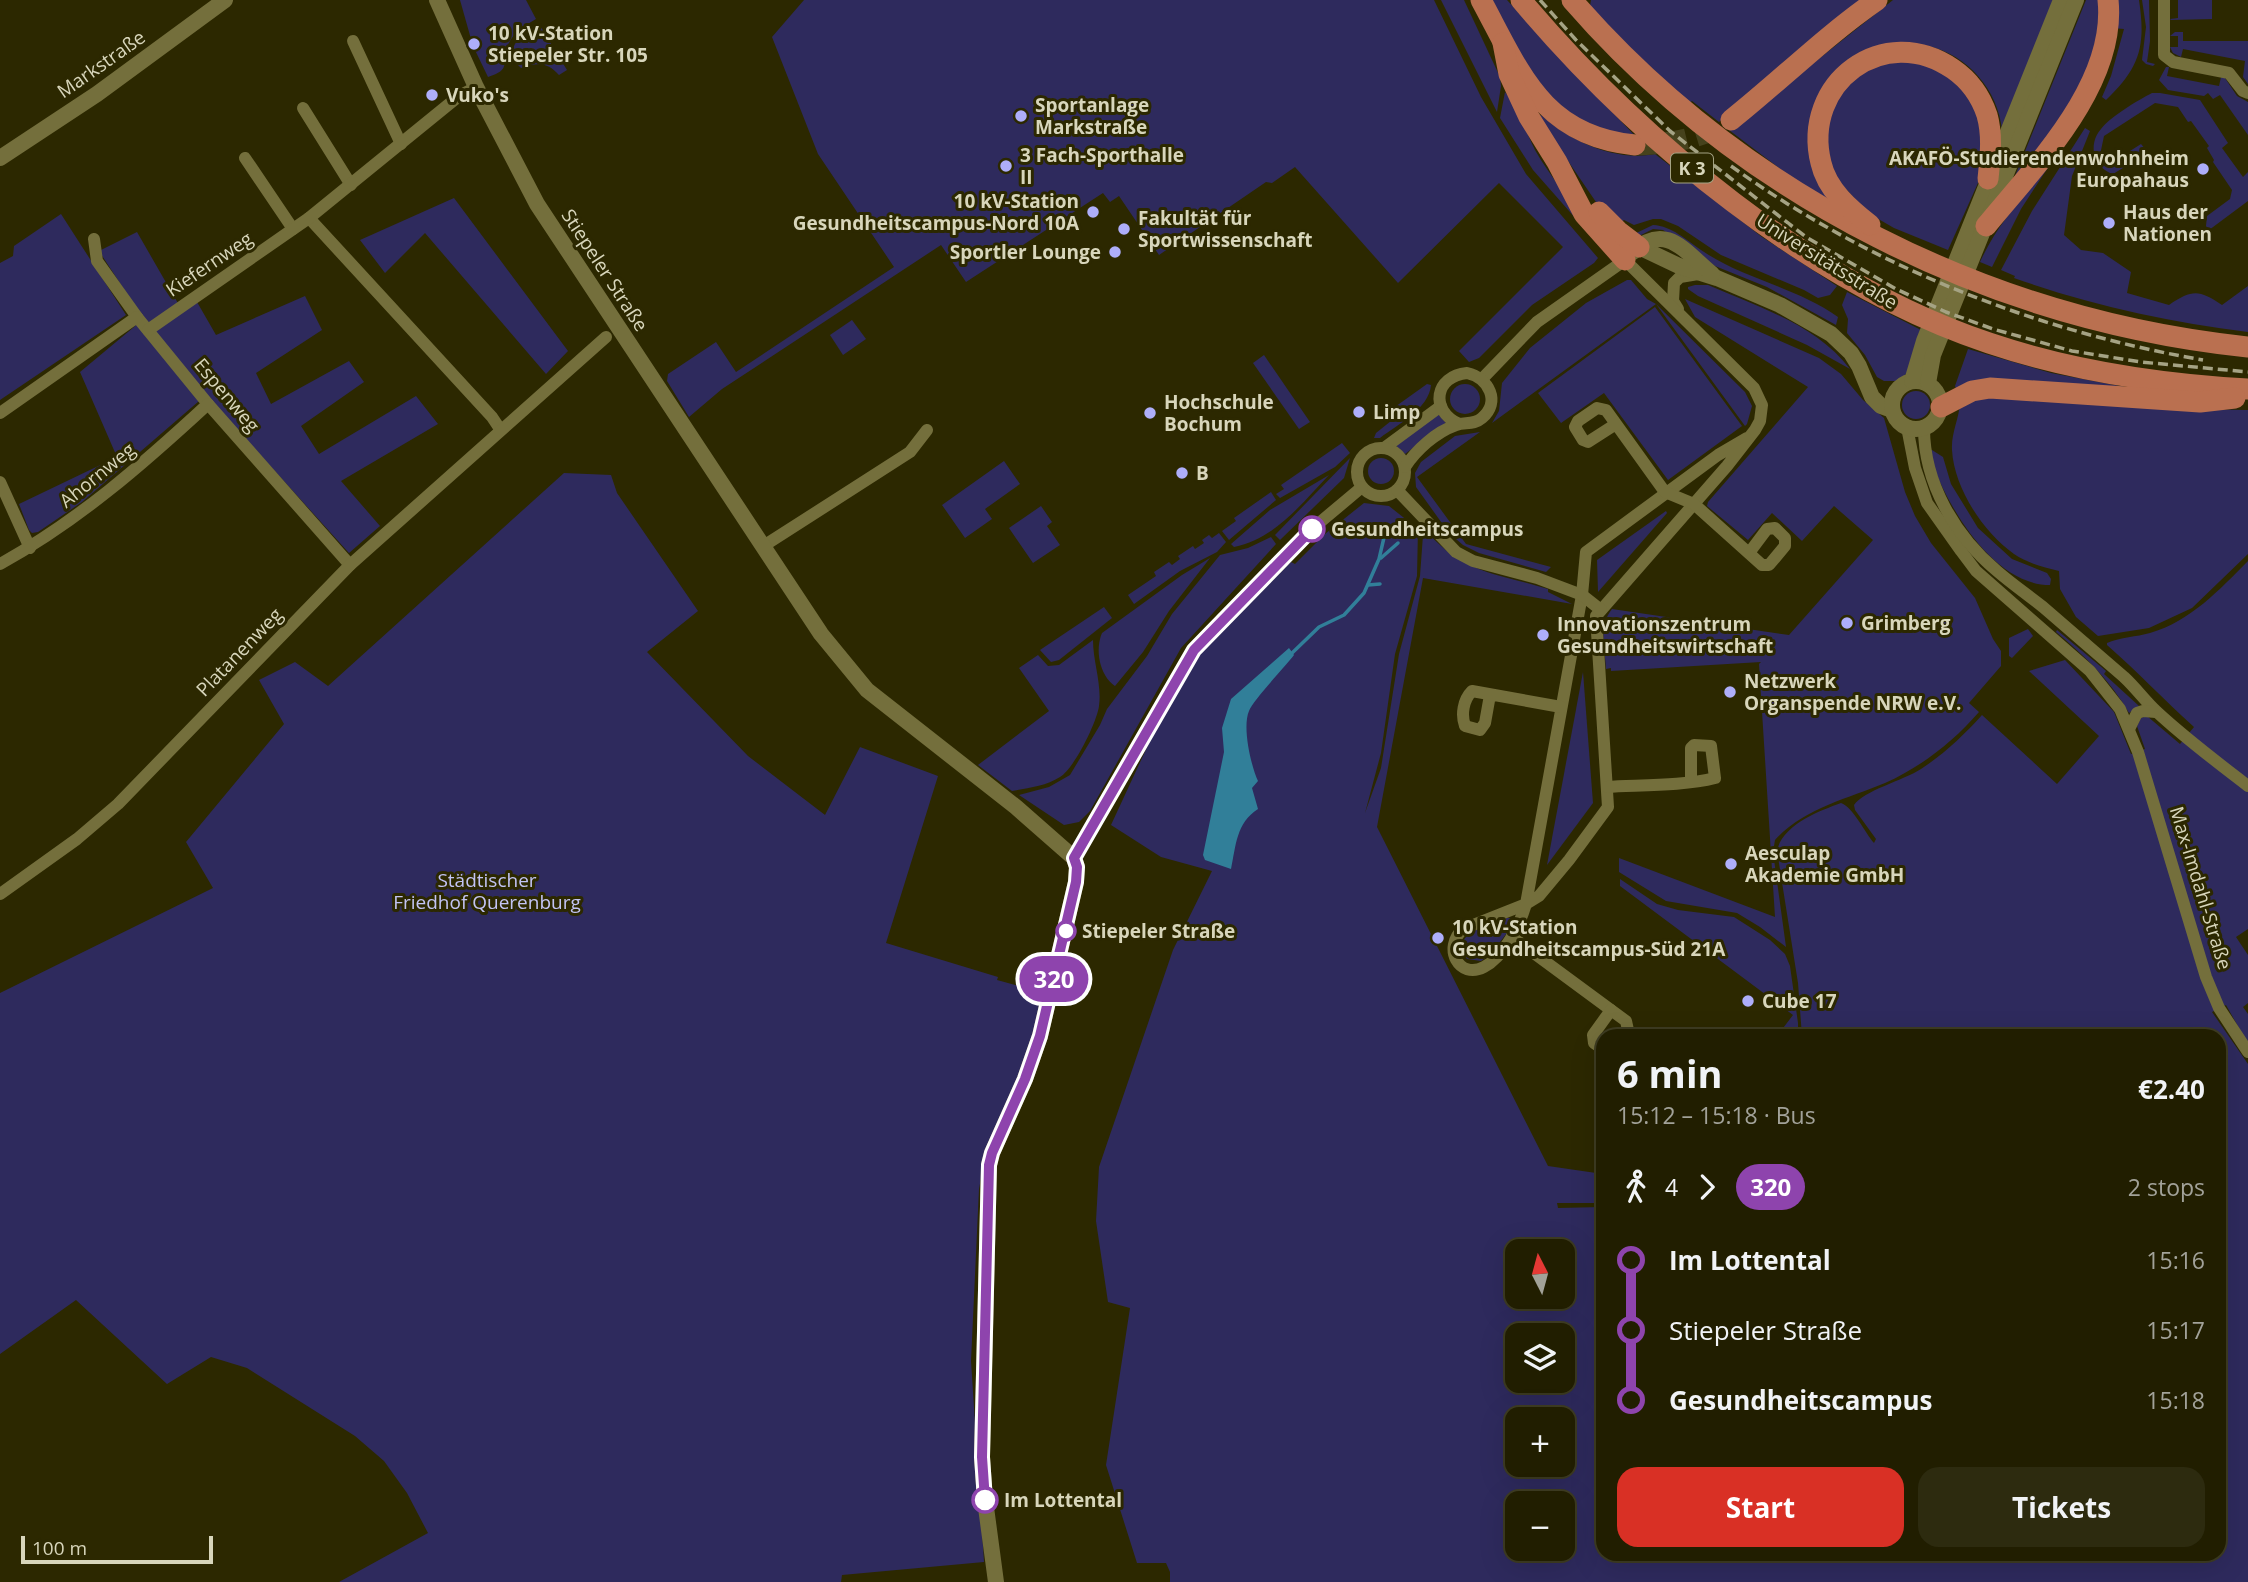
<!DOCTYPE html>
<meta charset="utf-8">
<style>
body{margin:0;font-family:"Open Sans",sans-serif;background:#2d2b0f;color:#f1f3f6;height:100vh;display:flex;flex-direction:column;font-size:26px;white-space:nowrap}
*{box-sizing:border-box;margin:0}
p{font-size:23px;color:#a2a299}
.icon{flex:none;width:38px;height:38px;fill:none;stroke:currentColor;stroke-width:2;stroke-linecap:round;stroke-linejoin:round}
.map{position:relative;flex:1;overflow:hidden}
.sheet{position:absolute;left:1596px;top:1029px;width:630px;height:532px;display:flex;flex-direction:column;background:#211e00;border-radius:21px;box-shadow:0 7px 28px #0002,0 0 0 2px #3e3c22}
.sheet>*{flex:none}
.badge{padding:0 14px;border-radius:23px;font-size:24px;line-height:46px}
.needle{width:46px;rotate:354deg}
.fabs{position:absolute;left:1505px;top:1239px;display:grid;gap:14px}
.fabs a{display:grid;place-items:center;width:70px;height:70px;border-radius:14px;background:#211e00;box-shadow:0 7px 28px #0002,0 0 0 2px #3e3c22;font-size:35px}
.scale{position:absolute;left:21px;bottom:18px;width:192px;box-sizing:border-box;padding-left:7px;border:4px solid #d8d6bb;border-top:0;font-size:19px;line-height:24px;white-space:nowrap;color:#d8d6bb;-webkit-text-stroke:5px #2c2800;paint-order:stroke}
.map>.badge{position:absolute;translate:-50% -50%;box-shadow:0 0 0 4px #fff}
.legs{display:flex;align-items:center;gap:10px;height:77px;padding:0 21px;font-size:23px}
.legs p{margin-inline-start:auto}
.head{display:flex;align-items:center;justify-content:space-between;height:119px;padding:0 21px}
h1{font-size:38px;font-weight:700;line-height:52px}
.primary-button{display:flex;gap:14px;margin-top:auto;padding:14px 21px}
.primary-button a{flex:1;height:80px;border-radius:21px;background:#d93025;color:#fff;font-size:28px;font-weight:700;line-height:80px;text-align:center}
.primary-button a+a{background:#2d2b0f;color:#f1f3f6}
ul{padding:0 21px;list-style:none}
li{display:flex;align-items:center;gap:24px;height:70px;font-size:26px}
li i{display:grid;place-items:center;width:10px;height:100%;margin:0 9px;background:currentColor}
li i::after{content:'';width:18px;height:18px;margin:-9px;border:5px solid;border-radius:50%;background:#211e00}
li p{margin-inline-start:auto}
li:first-child i{background:linear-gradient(#0000 50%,currentColor 0)}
li:last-child i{background:linear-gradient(currentColor 50%,#0000 0)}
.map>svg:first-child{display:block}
</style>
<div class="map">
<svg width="2248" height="1582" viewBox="0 0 2248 1582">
<rect width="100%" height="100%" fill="#2c2800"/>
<g fill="#2e2a5d" fill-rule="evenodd">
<path d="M460 0H526L536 19C524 26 513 32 507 47 501 65 512 69 488 77L474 48 479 46 476 38 471 39Z"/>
<path d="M804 0H1434L1481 97 1526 174 1598 258 1594 263 1532 305 1479 358 1469 362 1459 351 1563 247 1499 183 1398 283 1295 167 1272 183 1266 182 1159 255 1119 196 1110 202 1103 193 966 282 941 245 722 389 689 417 667 381 668 374 716 342 736 372 894 267 818 154 772 37Z"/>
<path d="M1441 0H1464L1500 77 1501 86 1497 112Z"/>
<path d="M1485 0H1507L1565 63 1640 141 1623 140 1553 107Z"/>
<path d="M1591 0H1870L1719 122 1692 101 1689 103 1627 45 1590 6Z"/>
<path d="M1893 0H2053L2002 130C1998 90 1968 55 1928 46 1920 44 1909 42 1902 45 1879 51 1850 70 1829 81L1827 200 1796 181 1729 130Z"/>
<path d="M2086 0H2139C2146 46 2140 68 2106 100L2102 97 2111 76 2124 29 2101 27 2089 80 2011 186Z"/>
<path d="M2142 0H2149L2150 41 2147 62 2155 64 2153 66 2146 64 2142 60 2146 27Z"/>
<path d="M2178 0H2212V19L2171 20 2170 19 2178 18Z"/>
<path d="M539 24 567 70 559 75C548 62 537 62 521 68L512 59C511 41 524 32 539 24Z"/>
<path d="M2175 32H2183V41H2248V84L2243 77 2245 61 2183 49 2181 57 2173 53 2170 47H2178V36H2170Z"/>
<path d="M1887 61 1936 64 1980 107 1982 174 1948 250 1894 228 1868 213 1833 175 1825 132 1836 99 1855 76Z"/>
<path d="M2166 67H2169L2167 76 2219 86 2221 77 2225 78 2237 96 2248 102V135L2220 95 2213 99 2208 93 2204 96 2168 90 2159 80Z"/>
<path d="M1505 92C1520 110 1525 130 1535 150 1550 177 1572 199 1584 228L1533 170 1500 118Z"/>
<path d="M2152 93H2160L2200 100 2228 143 2222 148 2243 177 2248 172V201L2209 230 2206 226 2207 216 2230 199 2232 190 2213 162 2214 160 2207 148 2209 146 2191 121 2188 122 2178 107 2155 103 2104 136 2100 155 2119 158 2141 144 2146 150V154L2113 174C2094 168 2087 145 2101 129 2110 117 2138 100 2152 93Z"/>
<path d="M1541 115C1570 141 1615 162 1655 154L1762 237 1837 286 1830 295 1818 298 1804 290 1721 255 1678 226 1661 219H1653L1634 225 1624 220 1619 224 1596 202 1538 117Z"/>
<path d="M2085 128 2090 131 2072 176 2064 235 2081 250 2103 253 2131 272 2127 293 2169 305C2193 289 2199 290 2222 305L2248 286V332C2168 322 2090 305 2014 278L2015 276 2001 270 2032 211Z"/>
<path d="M2049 166 2021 209 1992 267 1980 262C1997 225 2022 197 2049 166Z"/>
<path d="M454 198 568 351 546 374 425 233 385 273 360 240Z"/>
<path d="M61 214 126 315 0 400V263L13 256 14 246Z"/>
<path d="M1653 225C1672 226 1686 240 1701 250 1743 279 1796 287 1838 317L1836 325 1767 287 1715 266 1663 230 1653 229 1633 239 1630 236Z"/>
<path d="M137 232 183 312 197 302 216 335 305 296 322 330 256 373 271 404 349 361 364 382 301 426 319 454 416 396 438 424 341 481 380 526 349 553 206 395 82 502 38 532 32 533 29 530 19 504 117 457 80 372 134 327 142 317 99 251Z"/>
<path d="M1627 280H1631L1647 299 1656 304 1745 392 1752 406 1747 424 1745 426 1656 304 1492 423 1499 411 1502 383 1530 348 1586 303Z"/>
<path d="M1695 285H1708C1758 307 1816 324 1850 369L1807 345 1698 296 1688 289V287Z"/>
<path d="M1847 292 1921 330 1909 371 1899 381H1884L1877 377 1865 355 1847 333 1848 319 1842 305Z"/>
<path d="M1685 299 1819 358 1841 374 1863 400 1884 418 1905 492 1915 516 1931 543 1975 598 1993 639 2001 651V666L1969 703 1979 712C1953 742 1921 767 1885 783 1847 799 1804 808 1775 840L1773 852 1786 947 1760 927 1737 913 1666 901 1619 872V858L1775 917 1759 664 1761 662 1611 671V668L1606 669C1605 649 1598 626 1612 609L1789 635 1873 540 1834 506 1802 541 1772 513 1748 540 1707 506 1708 502 1808 387 1695 317Z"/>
<path d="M1655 307 1742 426 1668 480 1604 393 1561 423 1538 393Z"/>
<path d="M852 320 866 339 843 355 830 335Z"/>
<path d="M1968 349 2051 373 2146 391H1957L1955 386Z"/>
<path d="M1264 355 1310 422 1299 429 1253 363Z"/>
<circle cx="1465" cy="399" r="15"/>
<path d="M1427 384 1431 385C1429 409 1398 424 1380 438H1374L1376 433 1396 417 1392 409Z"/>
<circle cx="1916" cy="405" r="14"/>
<path d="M1981 395 2186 409 2248 410V554L2192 608 2149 628 2098 636 2076 617 2060 589 2059 571C2043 567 2027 563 2014 554 1983 532 1954 488 1952 450 1951 433 1959 419 1960 403Z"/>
<path d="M1437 413 1446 423 1405 454 1395 445Z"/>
<path d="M1480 432 1417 477 1466 544 1551 567 1546 572 1479 553 1463 545 1449 533 1416 487 1415 473 1421 462 1455 436Z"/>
<path d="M1342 443 1350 453 1335 467 1280 498 1276 494 1284 489 1281 485Z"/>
<path d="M1932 450 1943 457 1951 484 1978 528 2012 559 2047 573 2051 579 2050 585C1991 585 1943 500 1928 451Z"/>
<circle cx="1381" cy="471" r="13"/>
<path d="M1350 458 1344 478 1280 540 1275 535Z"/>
<path d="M1004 461 1020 484 985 509 992 519 965 538 942 505Z"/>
<path d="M564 473 611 475 617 493 698 611 647 652 748 756 825 815 860 747 938 776 886 943 998 977 997 980 1044 993 1027 1056 986 1152 979 1189 971 1361 984 1562 842 1575 841 1582H339L428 1533 407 1493 384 1461 355 1436 247 1368 211 1357 167 1384 76 1300 0 1354V993L213 888 186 842 284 724 259 680 295 662 328 686Z"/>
<path d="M1329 475C1301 504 1275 539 1234 547L1231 544 1270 510Z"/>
<path d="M1271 492 1276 500 1229 540 1222 531 1236 521 1234 518Z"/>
<path d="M1364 503 1389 506 1418 529 1417 576 1395 654 1381 753 1365 813 1381 768 1399 654 1420 576 1423 535 1429 534C1465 574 1500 574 1548 589V592L1572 604 1423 578 1377 827 1548 1166 1603 1174V1203H1557L1558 1208 1603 1207V1554H2219V1036H1802L1798 983 1777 851C1782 825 1819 811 1841 803 1853 807 1865 833 1874 843L1876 839 1855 810 1854 805C1863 791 1904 780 1921 769 1944 754 1964 735 1982 715L2057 784 2099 736 2029 671 2065 660 2114 712 2131 754 2145 749 2137 726 2141 718 2147 716 2180 744 2194 727C2164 700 2137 671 2107 645V643C2121 637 2136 637 2150 633 2191 621 2219 590 2248 561V929L2236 937 2248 955V1003L2243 1007 2248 1014V1044L2226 1005 2212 1012 2248 1064V1582H1170V1572L1166 1563H1137L1106 1465 1130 1308 1108 1302 1096 1221 1099 1167 1173 950 1212 871 1161 857 1111 825 1149 743 1201 653 1291 562 1295 564 1325 534ZM1517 1251H1563V1297H1517ZM1517 1335H1563V1381H1517ZM1517 1419H1563V1465H1517ZM1517 1503H1563V1549H1517Z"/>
<path d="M1041 506 1052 522 1047 526 1060 545 1033 563 1009 528Z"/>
<path d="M1666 511 1667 513 1598 592 1597 560Z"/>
<path d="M1219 533 1226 542 1217 552 1180 571 1134 604 1128 595 1156 576 1154 572 1169 562 1172 565 1180 559 1178 556 1193 546 1195 549 1204 543 1202 540 1209 535 1212 538Z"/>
<path d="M1271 537 1276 544 1181 648 1090 811 1079 822 1064 825 1019 795 1049 787 1070 775 1100 725 1107 709 1147 656 1172 614 1220 555 1248 548Z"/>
<path d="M1210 558 1169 611 1143 652 1115 686C1099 675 1095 649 1102 633L1182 575Z"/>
<path d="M1104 607 1112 618 1059 660 1051 662 1040 650Z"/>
<path d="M2028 629 2033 636 2012 658 2009 656V638Z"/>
<path d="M2057 630 2106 671 2104 674 2139 706 2129 713C2110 680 2085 656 2056 632Z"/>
<path d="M1093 640C1093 662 1102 684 1099 706 1097 722 1074 769 1060 777 1046 786 1028 788 1012 791L978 765 1049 711 1019 668 1038 655 1048 666 1059 665Z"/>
<path d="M1583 672 1593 803 1547 865Z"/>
<path d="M1620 879 1657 904 1678 910 1734 917 1770 940 1785 954 1790 966 1798 1023V1036H1777L1793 1015 1620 886Z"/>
<path d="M1507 918H1512L1514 922 1512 926 1491 954 1481 961 1467 959C1446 935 1491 924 1507 918Z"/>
</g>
<path fill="#317f99" d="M1289 648 1294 655C1285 667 1253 700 1249 711 1242 727 1251 766 1258 781L1252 788 1258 809C1236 823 1236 846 1231 869L1205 860 1203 855 1224 752 1222 728 1231 699Z"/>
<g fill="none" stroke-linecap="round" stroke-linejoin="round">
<g stroke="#317f99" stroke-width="3.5">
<path d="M1381 558 1398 543"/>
<path d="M1368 585 1380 584"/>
<path d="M1290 655 1319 627 1344 615 1364 593 1379 559 1386 529"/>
</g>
<path stroke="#46421c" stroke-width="21" stroke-dasharray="21 10" stroke-linecap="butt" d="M1635 145C1666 144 1697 140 1724 124"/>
<g stroke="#746f3c" stroke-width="12">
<path d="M2164 0V55L2173 62 2229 73 2243 91 2248 93"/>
<path d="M353 41 401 144"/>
<path d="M303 108 351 185"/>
<path d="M245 158 293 229"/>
<path d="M309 218 492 417 500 429"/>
<path d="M94 239 97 261 137 317 208 404 350 565"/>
<path d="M1678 309 1673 301 1674 283 1680 277 1698 274"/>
<path d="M148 330 309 218 459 96 476 87"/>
<path d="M1482 379 1537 322 1625 260 1754 388 1762 405 1760 421 1755 430 1727 466 1596 616 1608 807 1569 860 1539 896 1526 904 1463 929C1442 948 1459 980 1484 967 1504 957 1520 924 1526 904L1582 595 1586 552 1718 455 1747 438"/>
<path d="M0 413 137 317"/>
<path d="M1616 424 1588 442 1583 440 1575 427 1578 421 1597 408 1606 410 1662 488 1665 492 1694 504 1762 565H1769L1785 546V538L1775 528 1767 529 1749 553"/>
<path d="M1907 427 1915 468 1927 503 1961 551 1976 571 2090 671 2120 709 2138 752 2206 977 2219 1008 2248 1052"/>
<path d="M1924 428C1924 483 1955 536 1997 571 2012 584 2028 595 2043 607 2070 630 2097 654 2124 677 2136 688 2145 701 2157 712 2186 739 2217 762 2248 786"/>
<path d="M1384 448 1441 406"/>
<circle cx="1381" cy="472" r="24"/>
<path d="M1405 467C1416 450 1436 432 1456 425 1465 422 1474 425 1482 418 1501 402 1489 378 1467 373 1435 376 1429 410 1459 424"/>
<path d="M0 482 30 548"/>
<path d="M1397 490 1456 552 1473 561 1537 578 1582 595 1601 610"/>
<path d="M762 547 910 452 927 430"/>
<path d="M0 564C78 521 143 464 208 404"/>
<path d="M1490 695 1485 723 1480 730 1465 726C1461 715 1463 700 1472 691L1561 707"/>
<path d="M2129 729 2137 713 2143 711 2156 712"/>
<path d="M1607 787C1640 785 1684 786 1715 778L1711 746 1694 745 1691 748V781"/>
<path d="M1074 858 1194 650 1312 529 1362 487"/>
<path d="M0 894 77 839 118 804 350 565 606 337"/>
<path d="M1512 937 1626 1021 1628 1030 1623 1036"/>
<path d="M1603 1049 1594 1043 1593 1035 1611 1010"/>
</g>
<g stroke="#746f3c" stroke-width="16">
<path d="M437 0 476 87 537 204 821 634 867 690 1016 807 1074 858 1077 867 1076 882 1040 1036 1025 1079 992 1153 989 1165 982 1457 985 1500 996 1582"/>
<path d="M0 158 97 94 225 0"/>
<path d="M1639 247 1679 266 1717 278 1780 305 1831 334 1851 353 1859 366 1872 397 1881 406 1892 410"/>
<path d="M1633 252C1666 221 1685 252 1712 274"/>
<circle cx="1916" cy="405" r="24"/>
<path d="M1912 381 1924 341 2061 0"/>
<path d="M1928 383 1933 355 2076 0"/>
</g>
<g stroke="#ba7050" stroke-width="21">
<path d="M1481 0C1520 72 1542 136 1635 145"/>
<path d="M1521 0C1640 141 1812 284 1989 343 2072 371 2160 384 2248 389"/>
<path d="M1572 0C1743 197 1990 320 2248 347"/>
<path d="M1503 43 1509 74 1529 117 1557 162 1584 214 1625 260"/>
<path d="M1731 120C1780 81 1825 36 1877 0"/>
<path d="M1599 212 1618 231 1639 247"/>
<path d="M1870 225C1850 209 1827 190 1821 163 1801 83 1884 21 1953 69 1969 80 1981 97 1987 115 1993 136 1990 158 1988 179"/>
<path d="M1986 226C2036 165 2117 84 2108 0"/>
<path d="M1941 407 1972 391 1990 388 2200 402 2235 398"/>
</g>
<g stroke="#a5a384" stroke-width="3.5" stroke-dasharray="10 5" stroke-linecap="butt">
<path d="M1540 0 1576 40 1670 131 1806 237 1896 289 1946 312 1993 329 2072 351 2141 362 2248 372"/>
<path d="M1731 166C1870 266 2035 331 2203 360"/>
</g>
</g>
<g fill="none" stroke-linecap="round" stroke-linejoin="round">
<g stroke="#fff" stroke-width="16">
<path id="line-1" d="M985 1500 982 1457 989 1165 992 1153 1025 1079 1040 1036 1076 882 1077 867 1074 858 1194 650 1312 529"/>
</g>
<use href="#line-1" stroke="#8e44ad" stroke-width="10"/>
</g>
<g fill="#aeaefa" stroke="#2c2800" stroke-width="2.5">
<circle cx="474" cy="44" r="7"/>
<circle cx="432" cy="95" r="7"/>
<circle cx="1021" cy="116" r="7"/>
<circle cx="1006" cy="166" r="7"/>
<circle cx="2203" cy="169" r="7"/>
<circle cx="1093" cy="212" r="7"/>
<circle cx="2109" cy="223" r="7"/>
<circle cx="1124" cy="229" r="7"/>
<circle cx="1115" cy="252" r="7"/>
<circle cx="1359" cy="412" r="7"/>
<circle cx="1150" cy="413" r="7"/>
<circle cx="1182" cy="473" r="7"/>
<circle cx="1847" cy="623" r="7"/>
<circle cx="1543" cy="635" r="7"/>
<circle cx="1730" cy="692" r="7"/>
<circle cx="1731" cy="864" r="7"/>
<circle cx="1438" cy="938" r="7"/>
<circle cx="1748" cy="1001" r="7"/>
</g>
<g fill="#fff" stroke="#8e44ad" stroke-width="3.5">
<circle cx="1312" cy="529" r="12"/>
<circle cx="1066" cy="931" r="9"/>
<circle cx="985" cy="1500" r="12"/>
</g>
<g text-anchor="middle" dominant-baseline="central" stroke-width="6" stroke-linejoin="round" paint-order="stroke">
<rect fill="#2c2800" stroke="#a4a283" stroke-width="2" x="1671" y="153.5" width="42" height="29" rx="5"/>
<g font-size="18" font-weight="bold" fill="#d8d6bb">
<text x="1692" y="168">K 3</text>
</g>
<g font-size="19" font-weight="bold" fill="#d8d6bb" stroke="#2c2800" text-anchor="start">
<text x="488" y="33">10 kV-Station<tspan x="488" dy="22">Stiepeler Str. 105</tspan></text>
<text x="446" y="95">Vuko's</text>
<text x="1035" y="105">Sportanlage<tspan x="1035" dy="22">Markstraße</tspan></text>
<text x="1020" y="155">3 Fach-Sporthalle<tspan x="1020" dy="22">II</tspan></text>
<text x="2189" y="158" text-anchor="end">AKAFÖ-Studierendenwohnheim<tspan x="2189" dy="22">Europahaus</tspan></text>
<text x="1079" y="201" text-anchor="end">10 kV-Station<tspan x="1079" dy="22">Gesundheitscampus-Nord 10A</tspan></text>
<text x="2123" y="212">Haus der<tspan x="2123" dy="22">Nationen</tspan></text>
<text x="1138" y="218">Fakultät für<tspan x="1138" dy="22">Sportwissenschaft</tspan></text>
<text x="1101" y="252" text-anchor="end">Sportler Lounge</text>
<text x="1164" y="402">Hochschule<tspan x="1164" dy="22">Bochum</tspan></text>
<text x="1373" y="412">Limp</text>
<text x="1196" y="473">B</text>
<text x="1861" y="623">Grimberg</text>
<text x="1557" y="624">Innovationszentrum<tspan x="1557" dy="22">Gesundheitswirtschaft</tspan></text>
<text x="1744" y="681">Netzwerk<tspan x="1744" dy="22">Organspende NRW e.V.</tspan></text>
<text x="1745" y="853">Aesculap<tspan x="1745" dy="22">Akademie GmbH</tspan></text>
<text x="1452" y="927">10 kV-Station<tspan x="1452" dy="22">Gesundheitscampus-Süd 21A</tspan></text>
<text x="1762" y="1001">Cube 17</text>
</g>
<g font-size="19" fill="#d8d6bb" stroke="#2c2800">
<text transform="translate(101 64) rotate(-35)">Markstraße</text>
<text transform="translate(1827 261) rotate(32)">Universitätsstraße</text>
<text transform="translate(209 264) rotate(-34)">Kiefernweg</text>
<text transform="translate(605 270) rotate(57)">Stiepeler Straße</text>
<text transform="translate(227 395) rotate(50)">Espenweg</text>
<text transform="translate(97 475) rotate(-39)">Ahornweg</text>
<text transform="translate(239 652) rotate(-46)">Platanenweg</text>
<text transform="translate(2201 888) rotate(73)">Max-Imdahl-Straße</text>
</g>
<g font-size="19" font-weight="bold" fill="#d8d6bb" stroke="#2c2800" text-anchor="start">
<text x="1331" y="529">Gesundheitscampus</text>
<text x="1082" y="931">Stiepeler Straße</text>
<text x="1004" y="1500">Im Lottental</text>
</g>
<g font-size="19" fill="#c3c4f5" stroke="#2c2800">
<text x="487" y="880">Städtischer<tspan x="487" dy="22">Friedhof Querenburg</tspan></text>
</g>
</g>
</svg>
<div class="fabs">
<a><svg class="needle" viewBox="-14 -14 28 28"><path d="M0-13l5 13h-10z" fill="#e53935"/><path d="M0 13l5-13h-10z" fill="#a2a299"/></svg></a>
<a><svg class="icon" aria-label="layers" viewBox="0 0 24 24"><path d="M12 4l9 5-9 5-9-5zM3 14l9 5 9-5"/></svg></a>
<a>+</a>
<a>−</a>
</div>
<div class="scale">100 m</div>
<b class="badge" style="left:1054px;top:979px;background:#8e44ad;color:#fff">320</b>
<section class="sheet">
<div class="head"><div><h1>6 min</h1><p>15:12 – 15:18 · Bus</p></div><b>€2.40</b></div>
<div class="legs"><svg class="icon" aria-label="walk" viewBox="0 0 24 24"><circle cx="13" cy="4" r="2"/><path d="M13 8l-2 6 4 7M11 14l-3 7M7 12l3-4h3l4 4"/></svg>4<svg class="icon" aria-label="forward" viewBox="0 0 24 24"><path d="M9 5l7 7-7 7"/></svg><b class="badge" style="background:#8e44ad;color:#fff">320</b><p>2 stops</p></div>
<ul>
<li><i style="color:#8e44ad"></i><b>Im Lottental</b><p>15:16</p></li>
<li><i style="color:#8e44ad"></i><span>Stiepeler Straße</span><p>15:17</p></li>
<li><i style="color:#8e44ad"></i><b>Gesundheitscampus</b><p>15:18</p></li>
</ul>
<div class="primary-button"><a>Start</a><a>Tickets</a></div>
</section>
</div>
